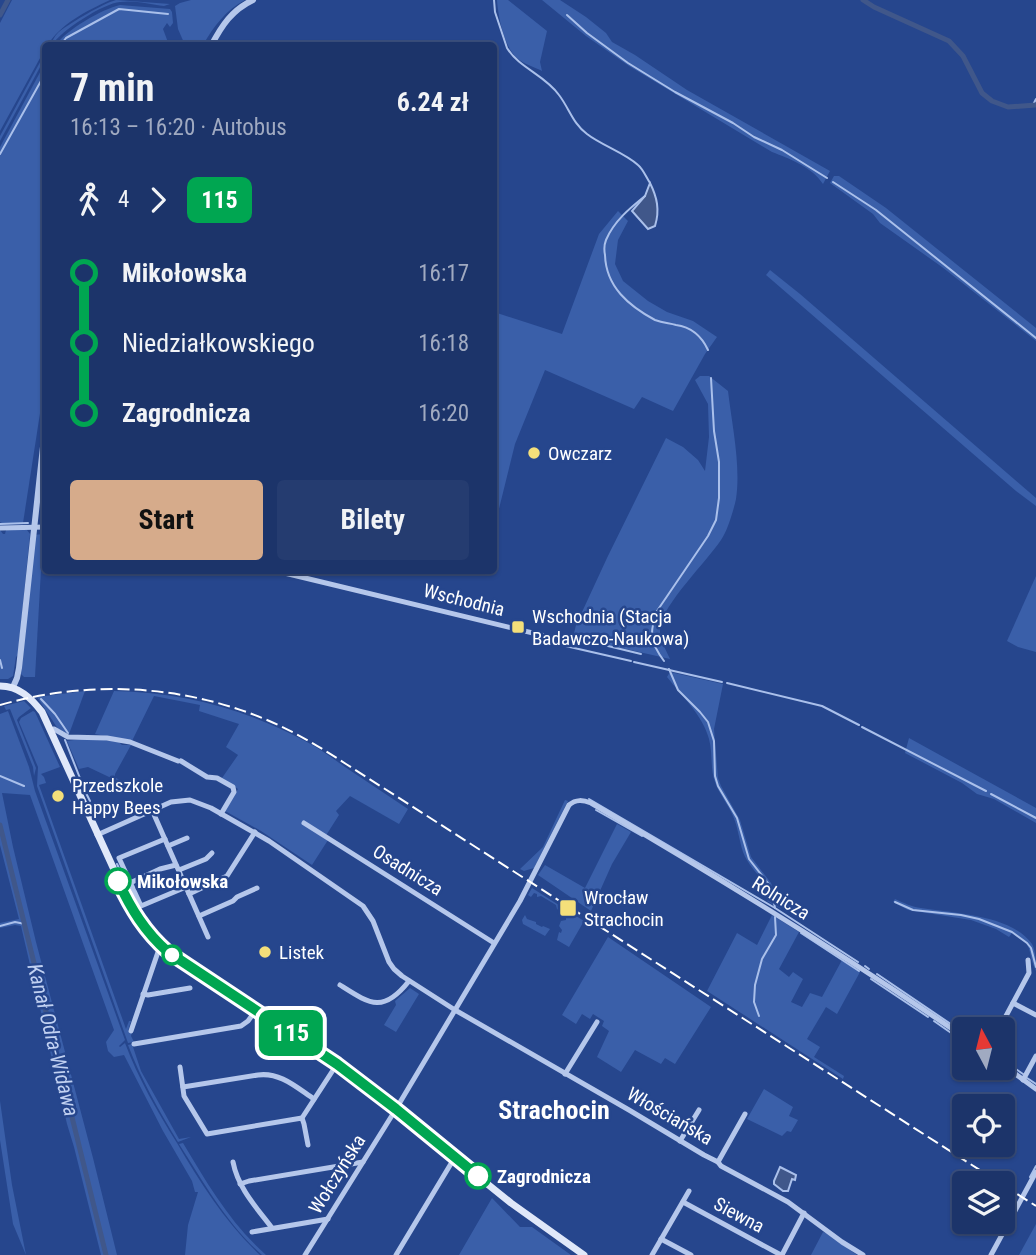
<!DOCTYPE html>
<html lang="pl">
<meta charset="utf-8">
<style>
body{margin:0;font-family:"Roboto Condensed",sans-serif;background:#253c70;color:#f1f3f6;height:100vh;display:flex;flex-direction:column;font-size:26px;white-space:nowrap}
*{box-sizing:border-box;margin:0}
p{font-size:23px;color:#a0aac1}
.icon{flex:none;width:38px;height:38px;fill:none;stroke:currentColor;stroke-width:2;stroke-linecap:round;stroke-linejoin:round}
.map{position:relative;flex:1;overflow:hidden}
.panel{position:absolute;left:42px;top:42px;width:455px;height:532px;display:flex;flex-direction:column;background:#1c346a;border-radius:7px;box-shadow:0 2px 5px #0004,0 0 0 2px #3a4f7e}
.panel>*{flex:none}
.badge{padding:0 14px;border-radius:10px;font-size:24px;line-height:46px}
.needle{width:46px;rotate:353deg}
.controls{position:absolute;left:952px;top:1017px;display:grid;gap:14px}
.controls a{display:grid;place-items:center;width:63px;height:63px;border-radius:7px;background:#1c346a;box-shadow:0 2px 5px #0004,0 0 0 2px #3a4f7e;font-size:35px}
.map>.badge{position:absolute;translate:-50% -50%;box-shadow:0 0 0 4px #fff}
.legs{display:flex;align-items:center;gap:10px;height:77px;padding:0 28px;font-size:23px}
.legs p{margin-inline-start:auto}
.headline{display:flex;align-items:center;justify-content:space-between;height:119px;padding:0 28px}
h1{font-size:38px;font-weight:700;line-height:52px}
.action{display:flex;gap:14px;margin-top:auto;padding:14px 28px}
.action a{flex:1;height:80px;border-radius:7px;background:#d6ab8b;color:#111;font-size:28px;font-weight:700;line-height:80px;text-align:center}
.action a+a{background:#253c70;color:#f1f3f6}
ul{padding:0 28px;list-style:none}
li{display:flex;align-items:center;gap:24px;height:70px;font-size:26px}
li i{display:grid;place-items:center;width:10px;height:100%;margin:0 9px;background:currentColor}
li i::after{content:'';width:18px;height:18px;margin:-9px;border:5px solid;border-radius:50%;background:#1c346a}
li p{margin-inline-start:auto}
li:first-child i{background:linear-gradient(#0000 50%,currentColor 0)}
li:last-child i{background:linear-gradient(currentColor 50%,#0000 0)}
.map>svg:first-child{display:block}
</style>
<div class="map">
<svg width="1036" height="1255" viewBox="0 0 1036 1255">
<rect width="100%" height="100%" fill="#26468d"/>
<g fill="#3a5fa9">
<path d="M12 0H110C88 10 59 25 48 45L46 46 45 49 0 131V23Z"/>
<path d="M116 0 170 4 164 6C150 4 134 0 120 2 104 3 60 31 52 45H50C53 40 55 35 60 31 72 22 102 4 116 0Z"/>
<path d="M191 0H245C226 10 214 26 203 45H185L178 29 175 6 180 3Z"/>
<path d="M497 0H508L547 31 540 62 542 71C535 67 523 64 517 58 504 47 498 16 497 0Z"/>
<path d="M542 0H560L586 17 606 33 612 42 635 55 687 90 830 171 823 184C812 167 790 159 772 152L629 66 586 36Z"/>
<path d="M120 5 170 9 172 12 173 23 170 27 167 23 163 29 169 45H56C66 30 102 9 120 5Z"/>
<path d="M45 53V58L0 141V136Z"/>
<path d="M45 63V381L23 523H2L0 522V147Z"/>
<path d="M834 176H839L886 208 1036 328V341L942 267 880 223 873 214 830 183Z"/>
<path d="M618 211 628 221 618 240 615 264 623 281 648 301 667 312 693 321 717 337 705 354 673 411 642 397 634 409 545 370 515 444 494 529V312L562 334 599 234Z"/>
<path d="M770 270 800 294 1036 498V506L1016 491 766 275Z"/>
<path d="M700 376H709L728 391C732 425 741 466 736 499 734 509 727 532 721 540 708 560 662 605 660 628 659 638 666 650 670 659L573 637 576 625 607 558 666 438 683 447 698 460 705 471 709 437 708 404 695 380Z"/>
<path d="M0 530 3 534H5L6 530H27L30 534 18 655 16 657 13 676 8 679H0Z"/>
<path d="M43 534 35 677H24L21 674 34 535Z"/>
<path d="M1036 576V652L1018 647 1007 641Z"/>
<path d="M670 672 723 684 714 729 718 778 721 786 740 820 751 857 771 883 781 909 767 901 771 898C767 880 749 869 743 852 739 840 738 827 733 816 728 804 719 794 715 782 710 769 713 754 709 739 703 716 682 696 667 677Z"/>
<path d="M85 691 69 734 58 729 37 697Z"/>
<path d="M114 691C182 692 245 709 305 741 319 748 332 758 345 767 366 781 387 795 408 809L399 824 350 796 336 811 339 815 325 837 328 840 312 865 261 831 225 811 238 789 222 778 238 755 226 747 239 724 199 711 200 705 154 696 132 741 95 734Z"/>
<path d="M24 701 31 708 19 717 17 720 36 768 34 776 33 767 10 709 6 710 4 706Z"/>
<path d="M8 711 29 767 35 791 125 1040 119 1046 120 1047 125 1043C138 1078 157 1111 177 1143 201 1184 225 1222 260 1255H185L188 1225 198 1192H195L192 1181 163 1131 124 1055 114 1057 108 1051 106 1042 114 1030 30 795 2 793 13 847 36 942 93 1158 117 1255H101L74 1147 67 1124 21 926 15 925 0 928V923L19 919 0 845V714Z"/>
<path d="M33 711 35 712 60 767 41 774 44 777 46 783 39 785 126 1029 129 1021H131L128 1031 132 1032 131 1036 134 1042 128 1043 37 786 38 767 19 722 21 718Z"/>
<path d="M88 738 119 742 122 745H131L115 774V777L126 785 88 767 79 769 67 741Z"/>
<path d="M909 738 1036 808V823L994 799 977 794 962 783 905 753Z"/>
<path d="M565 800 568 801 534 868 524 871 520 869 543 847Z"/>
<path d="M617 824 631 832 612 864 591 911 538 875 545 865 585 888Z"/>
<path d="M532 888 584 921 569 947 557 940 559 932 561 933 562 930 559 926 561 921 566 920V914H561L564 911 563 909 560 911 557 909 556 905 541 896 537 897V894L534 893 531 897 528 895Z"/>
<path d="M895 899C904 903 912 907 921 908 953 913 1012 915 1032 944 1036 952 1036 962 1036 971 1026 950 1036 947 1012 933L1009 937 996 929 971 920 908 910 893 902Z"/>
<path d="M525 915 527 919 536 922V924L542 927 543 926 550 929 545 936 523 924 522 920Z"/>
<path d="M772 915 799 932 779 969 789 977 793 972 803 979 791 1002 802 1007 810 993 822 997 842 960 860 972 837 1014 826 1007 807 1039 820 1047 814 1057 844 1076 843 1079 707 991 737 933 757 945Z"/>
<path d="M608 937 711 1007 675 1064 665 1058 661 1064 635 1050 621 1072 597 1057 609 1031 602 1026 604 1021 593 1014 590 1019 582 1014 576 1024 562 1015Z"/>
<path d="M410 988 419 994 396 1032 384 1025 396 1005 395 1001Z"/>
<path d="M132 1044 141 1071 179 1139 191 1137 178 1142C159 1111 141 1079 128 1045Z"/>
<path d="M764 1089 793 1107 789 1116 798 1120 791 1132 787 1131 782 1136 747 1119Z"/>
<path d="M0 1101 12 1185 26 1255 13 1224 0 1140Z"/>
<path d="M183 1143C207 1183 230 1223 266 1255H262C227 1224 204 1183 179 1144Z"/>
<path d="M492 1198 520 1227H532L571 1255H459Z"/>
<path d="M1036 1224V1255H1019Z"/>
<path d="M823 1232 826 1233 857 1255H811Z"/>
</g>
<g fill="#40578a" stroke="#aac0eb" stroke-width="2">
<path d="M650 183C657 197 660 210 655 226L648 229 632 211 645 196Z"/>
<path d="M780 1167 796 1175 795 1180 792 1179 788 1191H783L774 1184V1181Z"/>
</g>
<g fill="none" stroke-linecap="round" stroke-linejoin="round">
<g stroke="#aac0eb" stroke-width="2">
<path d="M494 0 495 12 507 48C519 68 545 75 559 95 569 108 573 124 587 134 601 145 625 153 638 165 643 169 646 177 650 183"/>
<path d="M567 15 587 33 628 63 675 92 733 123 754 137 782 150 827 178"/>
<path d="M60 46 66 38 119 9 168 14"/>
<path d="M1033 105 1036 99"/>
<path d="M0 154 46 72"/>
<path d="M833 182 876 210 1036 338"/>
<path d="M645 196C630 208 614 221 606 240 604 245 604 250 605 255 606 287 629 306 655 320 663 323 668 323 676 325 691 327 702 337 708 350"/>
<path d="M43 523H45"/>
<path d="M0 524 28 523"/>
<path d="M42 531 46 530"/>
<path d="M575 638 641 654"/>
<path d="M535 639 631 661"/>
<path d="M0 660 2 668"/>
<path d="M664 661C650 642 649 633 657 611L708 536 716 520 719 498V462L714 431 711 378"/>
<path d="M634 662 722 682"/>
<path d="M669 669 678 690 700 712 708 722 714 741 715 776 718 786 737 818 749 859 771 887 775 908"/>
<path d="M727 683 822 706 859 725"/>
<path d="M41 699 55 714 68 733"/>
<path d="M862 727 986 791"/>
<path d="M65 740 85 791 90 801"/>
<path d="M0 776 24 786"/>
<path d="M991 794 1036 818"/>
<path d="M589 799 775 908 858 962"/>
<path d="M596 810 642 836"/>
<path d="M117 864 136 905"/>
<path d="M895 902 913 910 961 915 979 919 1012 932 1027 943 1031 948 1036 967"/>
<path d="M139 911 144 921 160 938"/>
<path d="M0 926 15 922 25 924"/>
<path d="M801 933 859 971"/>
<path d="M865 966 869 969"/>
<path d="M877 974 964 1033"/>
<path d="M871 979 928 1017"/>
<path d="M759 1016 754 1002 755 985 762 959 776 935 775 917"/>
<path d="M934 1021 964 1042"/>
<path d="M1003 1060 1023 1074"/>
<path d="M1001 1068 1012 1075"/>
<path d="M1027 1078 1036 1084"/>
<path d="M1030 1177 1036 1166"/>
</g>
<g stroke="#40578a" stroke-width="5">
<path d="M863 0 874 7 949 41 963 56 982 93 992 101 1008 107 1036 105"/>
<path d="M0 15 8 0"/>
<path d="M0 825 106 1255"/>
</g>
<g stroke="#b5c7eb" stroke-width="5">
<path d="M0 528 46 527"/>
<path d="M272 570 566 641"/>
<path d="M50 730 54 729 68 737 107 738 130 742 178 761"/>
<path d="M181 761 207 777 217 778 233 787 234 792 221 814"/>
<path d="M152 810 208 937"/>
<path d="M304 823 494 943"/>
<path d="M97 835 171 802 190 800 211 808 269 841 363 906 373 921 389 962 394 969 402 976 455 1010 629 1110 704 1155 718 1162 721 1166 788 1202 842 1242 863 1255"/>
<path d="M165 839 119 858 141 906 186 887"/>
<path d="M168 846 187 838"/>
<path d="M179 870 206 859 212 853"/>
<path d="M130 883 160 869 176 865"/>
<path d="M189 894 227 876 255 832"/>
<path d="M199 916 233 901 237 897 257 888"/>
<path d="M340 985C370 1004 383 1014 409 981"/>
<path d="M143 994 148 995 190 988"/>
<path d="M1013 1003 1036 1015"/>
<path d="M999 1029 1029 973 1028 960"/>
<path d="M131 1031 158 952 161 946"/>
<path d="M134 1044 241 1026 248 1021 256 1010"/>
<path d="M1003 1065 1036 1089"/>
<path d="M180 1067 184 1096 207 1134 302 1118 304 1124 308 1145"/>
<path d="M565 1074 597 1022"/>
<path d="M1023 1080 1036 1056"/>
<path d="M183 1087 258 1075C280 1072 296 1087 314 1099"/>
<path d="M302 1118 337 1064"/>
<path d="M680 1141 699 1110"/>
<path d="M233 1162C238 1188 256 1207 272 1228"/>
<path d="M718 1162 745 1114"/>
<path d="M240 1184 249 1181 363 1162"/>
<path d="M683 1202 781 1255"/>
<path d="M252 1232 328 1219"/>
<path d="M661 1239 691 1255"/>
<path d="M305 1255 396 1109 520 901 569 805C576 799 583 800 591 803 718 877 843 954 964 1037"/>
<path d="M396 1255 455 1157"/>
<path d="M652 1255 689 1191"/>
<path d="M782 1255 804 1213"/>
<path d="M991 1255 1036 1172"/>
</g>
<g stroke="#b5c7eb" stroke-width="6">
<path d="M211 46C222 25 232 10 253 0"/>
<path d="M13 687 17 678 19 668 46 419"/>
</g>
<path stroke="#e0e8f9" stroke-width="7" d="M0 686C19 686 31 698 42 712L132 909C142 928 156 944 174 956L346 1070 511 1203 584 1255"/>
<g stroke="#fff" stroke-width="2" stroke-dasharray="12 5" stroke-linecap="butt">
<path d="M0 705C88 680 182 684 267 720 295 732 320 747 346 764L1000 1183"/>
<path d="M1003 1185 1036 1206"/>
</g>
</g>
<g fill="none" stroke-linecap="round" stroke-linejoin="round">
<g stroke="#fff" stroke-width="16">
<path id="line-1" d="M118 881C131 909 145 932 168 952L337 1064 396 1109 478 1176"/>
</g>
<use href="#line-1" stroke="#00a651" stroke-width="10"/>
</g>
<g fill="#f4df7a" stroke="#26468d" stroke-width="2.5">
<circle cx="534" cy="453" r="7"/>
<rect x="511" y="620" width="14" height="14" rx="3.5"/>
<circle cx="58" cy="796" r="7"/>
<rect x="559" y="899" width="18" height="18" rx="3.5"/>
<circle cx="265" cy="952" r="7"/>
</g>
<g fill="#fff" stroke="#00a651" stroke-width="3.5">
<circle cx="118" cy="881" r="12"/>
<circle cx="172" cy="955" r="9"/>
<circle cx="478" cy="1176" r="12"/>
</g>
<g text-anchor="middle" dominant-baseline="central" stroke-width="5" stroke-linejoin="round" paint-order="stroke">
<g font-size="19" fill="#fff" stroke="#26468d" text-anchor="start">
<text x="548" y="453">Owczarz</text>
<text x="532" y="616">Wschodnia (Stacja<tspan x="532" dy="22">Badawczo-Naukowa)</tspan></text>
<text x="72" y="785">Przedszkole<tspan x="72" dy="22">Happy Bees</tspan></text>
<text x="584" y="897">Wrocław<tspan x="584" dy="22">Strachocin</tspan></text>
<text x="279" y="952">Listek</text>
</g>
<g font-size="19" fill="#fff" stroke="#26468d">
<text transform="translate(464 600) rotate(14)">Wschodnia</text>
<text transform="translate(408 870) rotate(32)">Osadnicza</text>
<text transform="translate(781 898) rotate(32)">Rolnicza</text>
<text transform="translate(670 1116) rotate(30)">Włościańska</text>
<text transform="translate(337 1174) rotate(-58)">Wołczyńska</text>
<text transform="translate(739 1215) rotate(28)">Siewna</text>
</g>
<g font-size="19" font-weight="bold" fill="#fff" stroke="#26468d" text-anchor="start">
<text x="137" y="881">Mikołowska</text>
<text x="497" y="1176">Zagrodnicza</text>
</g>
<g font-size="21" font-style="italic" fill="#c1d1f2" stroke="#26468d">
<text transform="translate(53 1040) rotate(76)">Kanał Odra-Widawa</text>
</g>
<g font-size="26" font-weight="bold" fill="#fff" stroke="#26468d">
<text x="554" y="1110">Strachocin</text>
</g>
</g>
</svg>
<div class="controls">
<a><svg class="needle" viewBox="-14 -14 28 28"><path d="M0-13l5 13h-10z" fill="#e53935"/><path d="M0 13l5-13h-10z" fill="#a0aac1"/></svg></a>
<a><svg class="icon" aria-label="locate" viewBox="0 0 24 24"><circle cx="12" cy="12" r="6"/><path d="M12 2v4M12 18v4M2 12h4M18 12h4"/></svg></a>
<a><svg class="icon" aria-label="layers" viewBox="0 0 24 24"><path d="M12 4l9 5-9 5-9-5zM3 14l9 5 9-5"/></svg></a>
</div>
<b class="badge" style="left:291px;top:1033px;background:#00a651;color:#fff">115</b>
<section class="panel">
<div class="headline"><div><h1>7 min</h1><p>16:13 – 16:20 · Autobus</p></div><b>6.24 zł</b></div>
<div class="legs"><svg class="icon" aria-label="walk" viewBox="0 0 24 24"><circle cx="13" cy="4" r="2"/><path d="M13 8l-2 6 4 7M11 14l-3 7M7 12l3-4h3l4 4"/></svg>4<svg class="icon" aria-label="forward" viewBox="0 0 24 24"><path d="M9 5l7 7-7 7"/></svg><b class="badge" style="background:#00a651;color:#fff">115</b></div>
<ul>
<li><i style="color:#00a651"></i><b>Mikołowska</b><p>16:17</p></li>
<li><i style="color:#00a651"></i><span>Niedziałkowskiego</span><p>16:18</p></li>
<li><i style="color:#00a651"></i><b>Zagrodnicza</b><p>16:20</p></li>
</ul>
<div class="action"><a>Start</a><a>Bilety</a></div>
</section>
</div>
